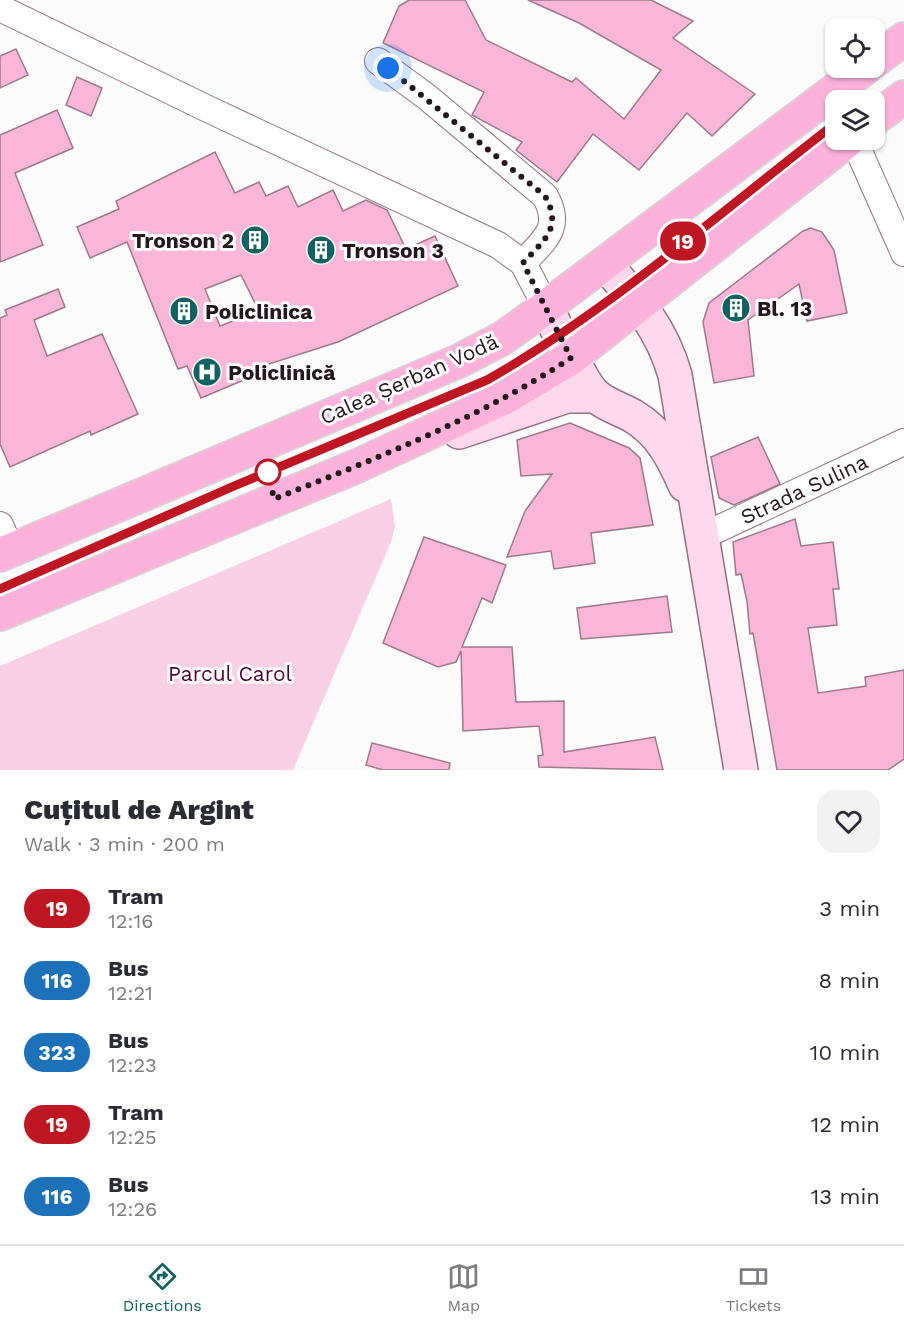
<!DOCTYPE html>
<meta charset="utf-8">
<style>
body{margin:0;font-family:"Work Sans",sans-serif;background:#f2f2f3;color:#2b2b33;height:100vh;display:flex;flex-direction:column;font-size:22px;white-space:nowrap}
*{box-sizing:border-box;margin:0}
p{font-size:20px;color:#7c7c81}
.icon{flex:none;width:33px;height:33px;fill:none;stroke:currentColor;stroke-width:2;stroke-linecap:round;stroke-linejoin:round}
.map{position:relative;height:770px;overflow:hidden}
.panel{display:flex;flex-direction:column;background:#fff;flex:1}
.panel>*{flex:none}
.badge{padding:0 12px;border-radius:20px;font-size:21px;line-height:39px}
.buttons{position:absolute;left:825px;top:18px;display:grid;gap:12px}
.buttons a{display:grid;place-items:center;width:60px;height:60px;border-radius:12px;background:#fff;box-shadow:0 2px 4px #0004;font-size:30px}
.you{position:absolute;width:30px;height:30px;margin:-15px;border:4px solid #fff;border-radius:50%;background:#1a73e8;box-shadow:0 0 0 9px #1a73e833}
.map>.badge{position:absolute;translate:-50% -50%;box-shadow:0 0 0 3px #fff}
.round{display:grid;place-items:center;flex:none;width:63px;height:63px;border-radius:18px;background:#f2f2f3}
.head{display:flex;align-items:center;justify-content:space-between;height:102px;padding:0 24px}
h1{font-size:28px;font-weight:800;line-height:45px}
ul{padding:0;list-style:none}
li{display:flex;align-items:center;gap:18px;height:72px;padding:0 24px}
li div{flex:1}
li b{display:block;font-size:22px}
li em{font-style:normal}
li .badge{min-width:66px;font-weight:700;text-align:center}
.tab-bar{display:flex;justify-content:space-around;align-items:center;height:84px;border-top:2px solid #e1e1e2;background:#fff;font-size:16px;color:#7c7c81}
.tab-bar a{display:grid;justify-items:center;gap:3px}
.tab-bar .active{color:#106263}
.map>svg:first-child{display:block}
</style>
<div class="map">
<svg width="904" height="770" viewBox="0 0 904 770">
<rect width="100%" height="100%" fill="#fbfbfb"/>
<path fill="#f9d0e4" d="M391 499 395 526 391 542 293 770H0V666Z"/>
<g fill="#f9b6d8" stroke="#9b7a8a" stroke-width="1.5" fill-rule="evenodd">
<path d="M409 0H465L486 40 572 82 576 78 624 119 661 70 579 23 528 0H651L693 21 673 38 755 94 712 136 687 113 639 170 593 134 557 182 516 150 522 142 472 115 484 92 383 43 399 6Z"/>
<path d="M16 49 28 75 0 88V56Z"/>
<path d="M77 77 102 88 91 116 66 105Z"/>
<path d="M57 110 73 148 15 173 43 245 0 262V135Z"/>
<path d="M215 152 235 193 259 182 266 196 288 186 298 207 333 190 343 211 366 200 387 210 406 249 435 236 458 286 338 342 253 369 256 375 201 398 187 366 178 369 127 242 90 258 77 227 119 209 116 201ZM241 275 259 311 220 326 205 289Z"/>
<path d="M811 228 822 232 834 250 847 313 807 321 799 284 748 320 754 376 714 383 703 322 709 303 803 231Z"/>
<path d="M58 289 65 307 34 320 47 356 102 334 138 414 91 435 90 431 10 467 0 444V318L7 315 5 310Z"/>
<path d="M570 423 629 448 640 458 653 525 591 533 595 563 554 569 551 551 507 557 525 511 552 474 521 476 517 440Z"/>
<path d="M758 437 780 484 734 505 719 498 711 457Z"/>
<path d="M795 519 801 546 833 542 839 589H833L837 625 808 628 818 693 866 686 865 677 904 670V759L888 770H777L753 633 750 634 747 601 741 574 736 575 733 542Z"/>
<path d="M424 537 506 565 492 603 482 598 462 647H512L516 702 564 701V752L655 737 663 770 539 767 538 756 543 755 539 726 463 731 461 651 456 662 438 667 383 643Z"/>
<path d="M667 596 672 632 581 639 577 608Z"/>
<path d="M372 743 450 763 449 770H383L366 765Z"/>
</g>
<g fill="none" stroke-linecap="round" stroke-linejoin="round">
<g stroke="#927181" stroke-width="28">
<g id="street">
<path d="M0 8 210 110 498 245 523 263 546 307"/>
<path d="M378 61 427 97 545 196C563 228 544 240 523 263"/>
<path d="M854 140 904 253"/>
<path d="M0 525 11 550"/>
<path d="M703 536 904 442"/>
</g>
</g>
<g stroke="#927181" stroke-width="36">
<g id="secondary">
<path d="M605 264C636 299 662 329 675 375L741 770"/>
<path d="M546 307C556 326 582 385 596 396 606 405 621 409 633 416 660 432 673 457 685 485"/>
<path d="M459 432 567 396H595"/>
</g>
</g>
<g stroke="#d8d5d6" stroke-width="36">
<g id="primary">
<path d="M874 61 904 39"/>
<path d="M874 119 904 97"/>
<path d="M0 555 459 361 503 338 546 307 865 68"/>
<path d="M0 614 357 466 506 397 571 358 848 140"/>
</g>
</g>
<use href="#street" stroke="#fff" stroke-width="26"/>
<use href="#secondary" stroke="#fed9ed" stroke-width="33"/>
<use href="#primary" stroke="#fcb2db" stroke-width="33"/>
</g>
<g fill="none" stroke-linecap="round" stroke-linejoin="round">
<g stroke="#fff" stroke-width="14">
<path id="line" d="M0 589 234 486 487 380C611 309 722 211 836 123"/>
</g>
<use href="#line" stroke="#be1622" stroke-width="9"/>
<path stroke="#24171e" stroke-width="6" stroke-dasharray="0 10.8" d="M268 472 274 499C375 459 480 418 571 358L523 263C544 240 563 228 545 196L388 68"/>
</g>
<defs>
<g id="building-disc" transform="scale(1.5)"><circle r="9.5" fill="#106263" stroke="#fbfbfb"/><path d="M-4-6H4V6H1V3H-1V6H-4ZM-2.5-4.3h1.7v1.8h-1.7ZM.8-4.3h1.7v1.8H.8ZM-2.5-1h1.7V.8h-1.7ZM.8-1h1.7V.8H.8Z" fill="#fff"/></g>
<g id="hospital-disc" transform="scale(1.5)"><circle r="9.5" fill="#106263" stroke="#fbfbfb"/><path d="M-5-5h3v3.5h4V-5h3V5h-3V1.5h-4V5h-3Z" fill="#fff"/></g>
</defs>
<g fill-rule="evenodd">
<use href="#building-disc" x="255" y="240"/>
<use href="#building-disc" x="321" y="250"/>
<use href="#building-disc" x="736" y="308"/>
<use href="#building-disc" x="184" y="311"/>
<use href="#hospital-disc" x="207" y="372"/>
</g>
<circle fill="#fff" stroke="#be1622" stroke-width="3" cx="268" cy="472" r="12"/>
<g text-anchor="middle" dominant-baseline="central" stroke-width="6" stroke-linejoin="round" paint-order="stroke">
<g font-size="21" font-weight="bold" fill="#24171e" stroke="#fbfbfb" text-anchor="start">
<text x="234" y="240" text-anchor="end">Tronson 2</text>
<text x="342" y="250">Tronson 3</text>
<text x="757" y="308">Bl. 13</text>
<text x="205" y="311">Policlinica</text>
<text x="228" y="372">Policlinică</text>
</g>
<g font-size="21" fill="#24171e" stroke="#fbfbfb">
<text transform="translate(409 379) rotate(-24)">Calea Șerban Vodă</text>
<text transform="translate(804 489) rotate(-25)">Strada Sulina</text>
</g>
<g font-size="21" fill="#510336" stroke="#fbfbfb">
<text x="230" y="673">Parcul Carol</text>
</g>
</g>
</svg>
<div class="buttons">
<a><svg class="icon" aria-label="locate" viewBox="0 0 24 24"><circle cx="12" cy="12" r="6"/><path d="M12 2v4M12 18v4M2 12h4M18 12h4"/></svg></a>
<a><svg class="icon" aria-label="layers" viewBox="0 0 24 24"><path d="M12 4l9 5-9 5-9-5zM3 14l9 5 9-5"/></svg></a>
</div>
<div class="you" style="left:388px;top:68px"></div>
<b class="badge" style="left:683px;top:241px;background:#be1622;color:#fff">19</b>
</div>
<section class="panel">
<div class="head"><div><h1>Cuțitul de Argint</h1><p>Walk · 3 min · 200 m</p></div><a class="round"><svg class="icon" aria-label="heart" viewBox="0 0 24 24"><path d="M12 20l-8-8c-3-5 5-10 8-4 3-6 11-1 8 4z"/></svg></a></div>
<ul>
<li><span class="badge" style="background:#be1622;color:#fff">19</span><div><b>Tram</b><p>12:16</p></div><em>3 min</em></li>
<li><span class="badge" style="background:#1d71b8;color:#fff">116</span><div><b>Bus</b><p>12:21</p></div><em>8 min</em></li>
<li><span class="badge" style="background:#1d71b8;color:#fff">323</span><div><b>Bus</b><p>12:23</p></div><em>10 min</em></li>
<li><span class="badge" style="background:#be1622;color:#fff">19</span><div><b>Tram</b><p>12:25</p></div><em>12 min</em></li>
<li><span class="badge" style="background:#1d71b8;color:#fff">116</span><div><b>Bus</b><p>12:26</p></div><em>13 min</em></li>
</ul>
</section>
<nav class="tab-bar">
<a class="active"><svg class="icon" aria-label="directions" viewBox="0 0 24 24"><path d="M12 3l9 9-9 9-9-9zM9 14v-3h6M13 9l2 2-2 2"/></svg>Directions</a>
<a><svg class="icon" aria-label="map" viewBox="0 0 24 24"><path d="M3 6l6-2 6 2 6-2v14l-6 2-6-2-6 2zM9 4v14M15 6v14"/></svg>Map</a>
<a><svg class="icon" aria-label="tickets" viewBox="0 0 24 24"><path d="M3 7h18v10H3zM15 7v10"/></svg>Tickets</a>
</nav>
